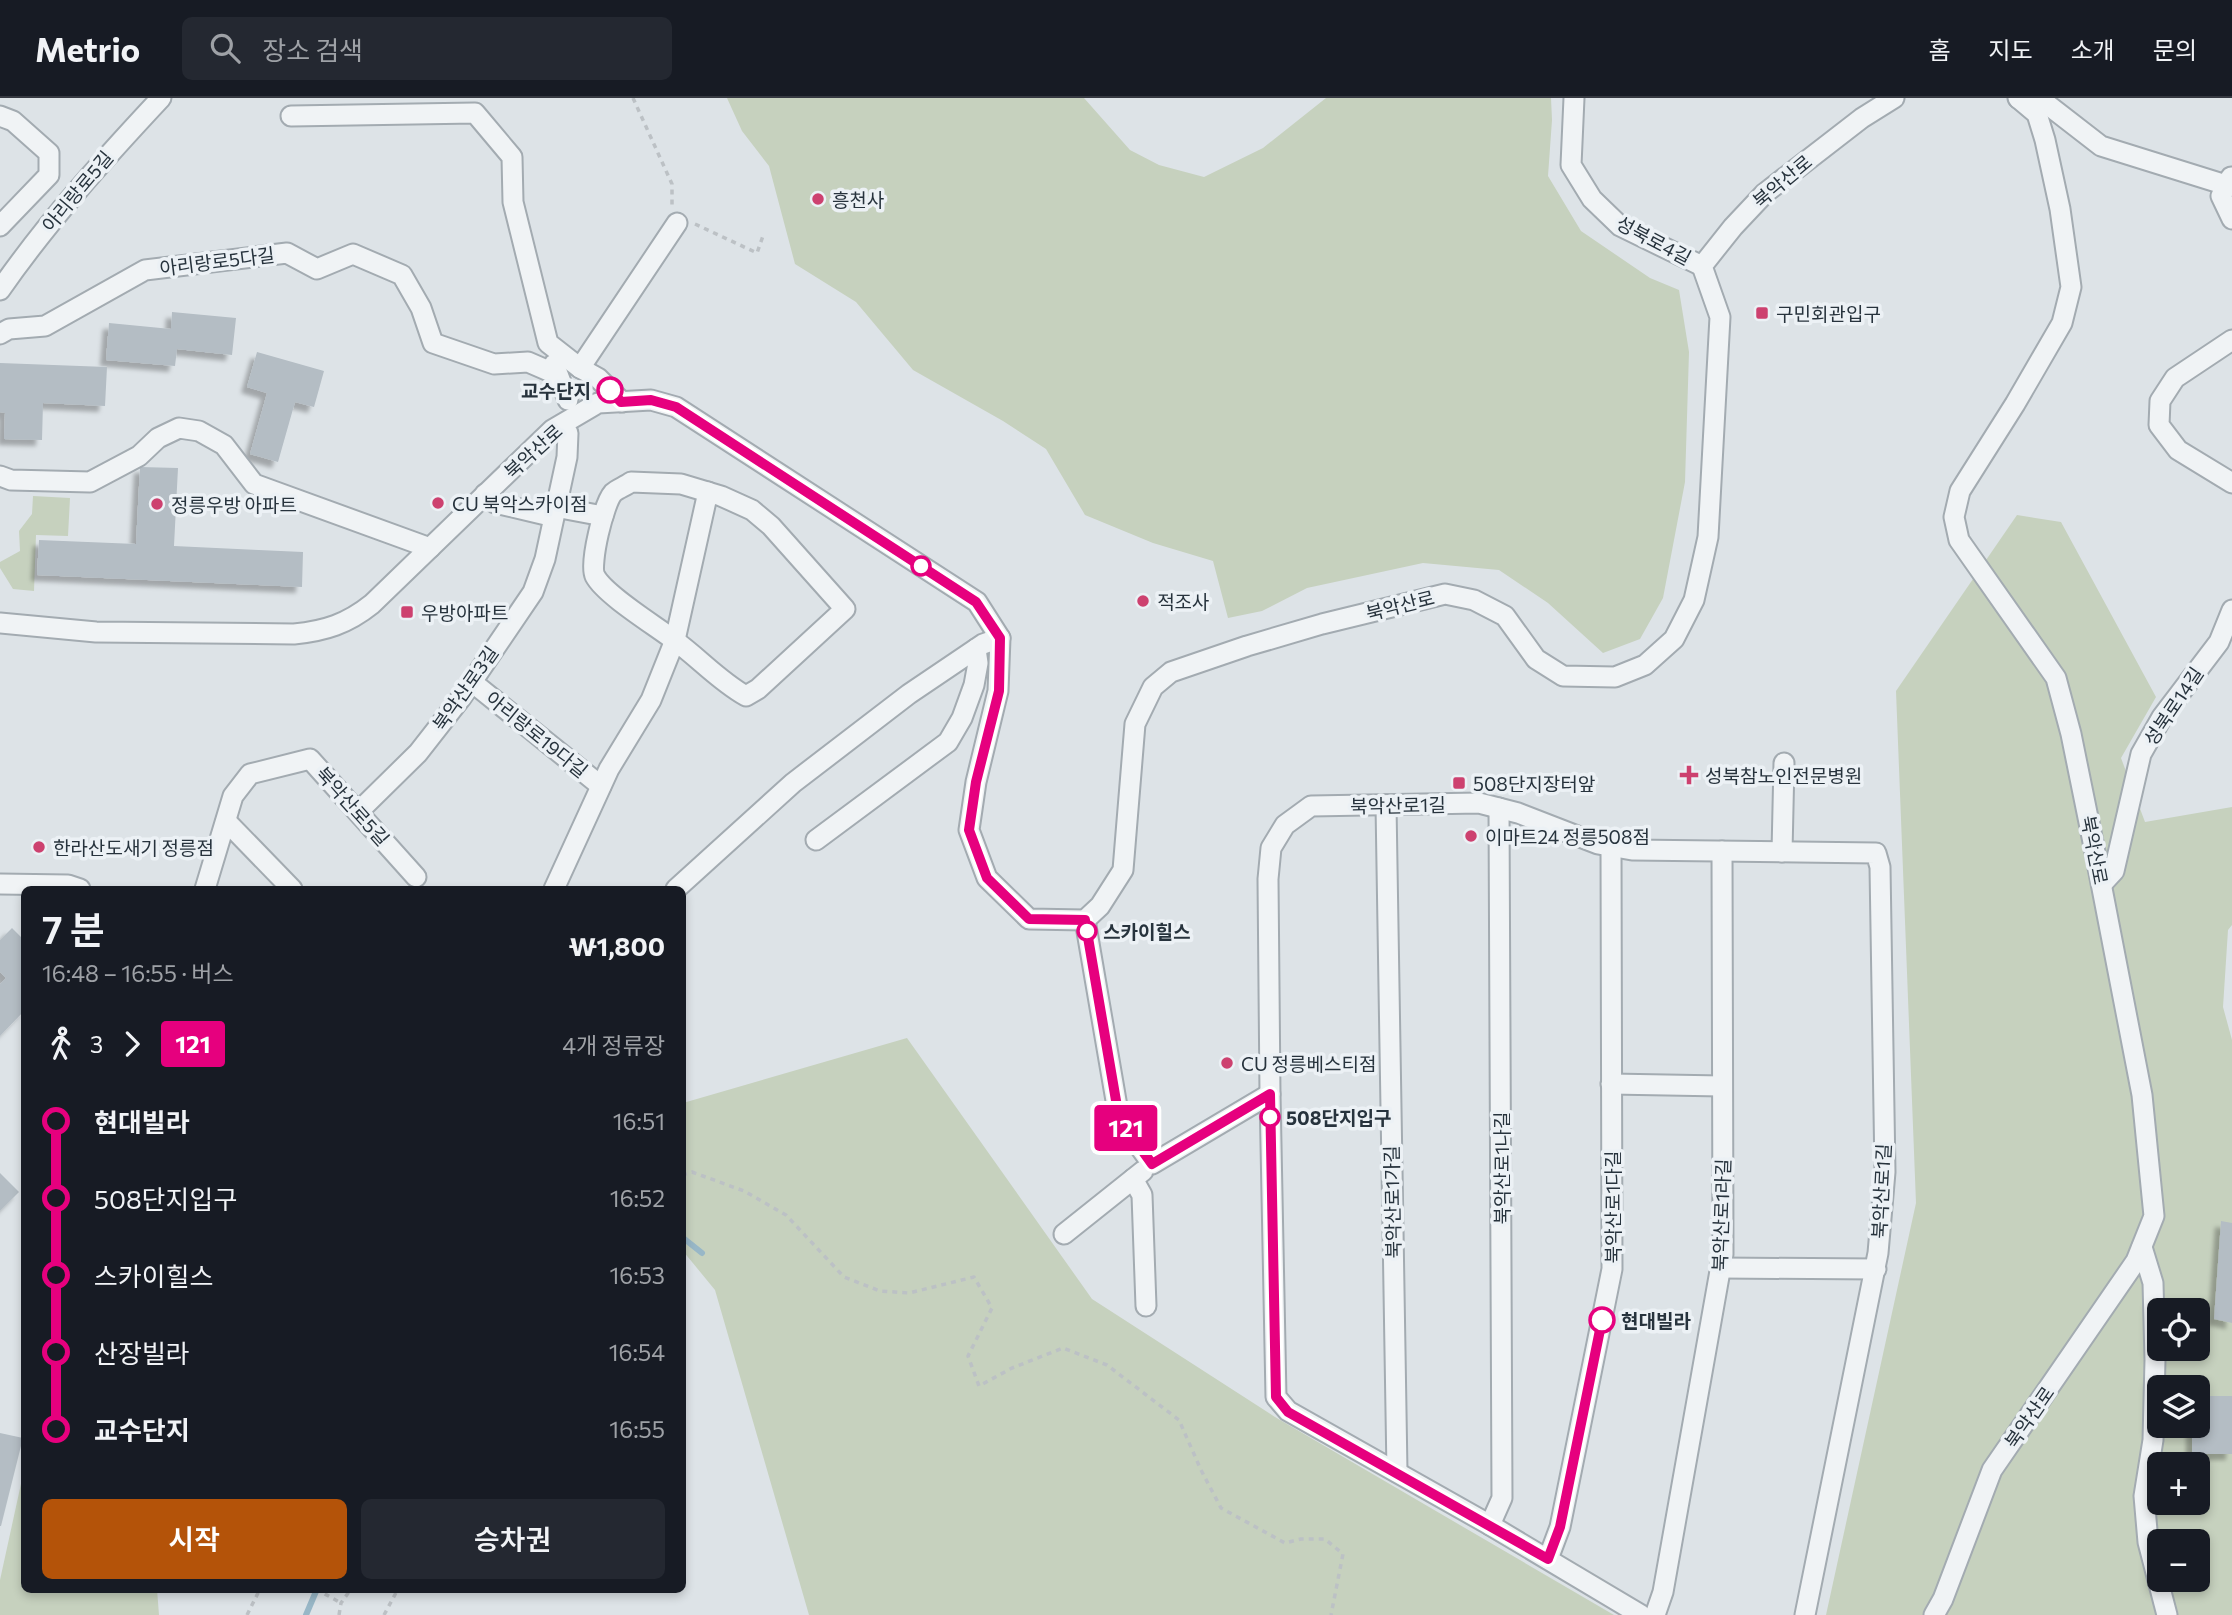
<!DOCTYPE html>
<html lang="ko">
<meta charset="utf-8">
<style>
body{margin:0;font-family:Commissioner,"Noto Sans KR",sans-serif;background:#242831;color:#f1f3f6;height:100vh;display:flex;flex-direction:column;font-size:26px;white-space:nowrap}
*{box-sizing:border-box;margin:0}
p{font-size:23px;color:#9ea1a6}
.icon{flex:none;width:38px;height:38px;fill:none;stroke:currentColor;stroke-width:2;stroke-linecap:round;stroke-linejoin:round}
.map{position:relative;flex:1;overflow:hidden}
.panel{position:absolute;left:21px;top:788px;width:665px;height:707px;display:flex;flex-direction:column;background:#171b24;border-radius:10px;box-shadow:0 4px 10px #0003}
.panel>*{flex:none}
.badge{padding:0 14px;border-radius:5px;font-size:24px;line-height:46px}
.controls{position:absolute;left:2147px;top:1200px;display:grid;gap:14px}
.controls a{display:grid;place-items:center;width:63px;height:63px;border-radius:10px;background:#171b24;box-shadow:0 4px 10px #0003;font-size:35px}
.map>.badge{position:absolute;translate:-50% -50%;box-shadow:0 0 0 4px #fff}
.legs{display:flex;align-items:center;gap:10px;height:77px;padding:0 21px;font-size:23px}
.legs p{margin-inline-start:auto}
.summary{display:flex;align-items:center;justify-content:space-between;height:119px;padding:0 21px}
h1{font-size:38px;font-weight:600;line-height:52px}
.button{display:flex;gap:14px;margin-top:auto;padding:14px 21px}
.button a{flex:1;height:80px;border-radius:10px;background:#b45309;color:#fff;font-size:28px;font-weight:600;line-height:80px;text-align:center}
.button a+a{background:#242831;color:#f1f3f6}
ul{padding:0 21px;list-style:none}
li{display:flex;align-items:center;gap:24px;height:77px;font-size:26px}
li i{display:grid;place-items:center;width:10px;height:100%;margin:0 9px;background:currentColor}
li i::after{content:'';width:18px;height:18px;margin:-9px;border:5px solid;border-radius:50%;background:#171b24}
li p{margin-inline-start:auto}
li:first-child i{background:linear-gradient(#0000 50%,currentColor 0)}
li:last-child i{background:linear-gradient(currentColor 50%,#0000 0)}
header{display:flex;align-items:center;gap:42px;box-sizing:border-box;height:98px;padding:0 35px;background:#171b24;border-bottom:2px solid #363941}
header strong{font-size:33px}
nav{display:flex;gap:38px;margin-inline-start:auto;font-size:24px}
.search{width:490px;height:63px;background:#242831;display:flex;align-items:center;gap:18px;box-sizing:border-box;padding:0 24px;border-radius:10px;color:#9ea1a6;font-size:26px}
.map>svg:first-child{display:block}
</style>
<header>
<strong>Metrio</strong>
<div class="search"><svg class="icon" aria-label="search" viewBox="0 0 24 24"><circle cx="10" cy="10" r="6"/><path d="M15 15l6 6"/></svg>장소 검색</div>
<nav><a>홈</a><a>지도</a><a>소개</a><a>문의</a></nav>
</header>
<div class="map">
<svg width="2232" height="1517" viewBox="0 0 2232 1517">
<defs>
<filter id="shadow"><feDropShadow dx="-6" dy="6" stdDeviation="2" flood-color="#0004"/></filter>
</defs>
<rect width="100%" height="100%" fill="#dde3e7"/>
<g fill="#c6d1be" fill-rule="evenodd">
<path d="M727 0H1084L1130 52 1159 67 1204 79 1263 50 1326 0H1551L1552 22 1548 78 1581 133 1650 180 1679 192 1689 254 1685 384 1663 500 1640 541 1603 555 1548 505 1499 472 1423 465 1307 490 1262 513 1228 520 1213 463 1153 445 1085 417 1046 351 1003 323 913 272 856 204 795 166 769 68 742 33Z"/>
<path d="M33 398 70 400 68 438 36 437 34 493 13 491 0 470V464L20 453 19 433 32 416Z"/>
<path d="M2017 417 2061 424 2156 599 2121 660 2145 724 2232 709V827L2228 832 2223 909 2232 942V1517H1826L1916 1105 1896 593ZM2160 1213H2198V1251H2160ZM2160 1290H2198V1328H2160ZM2160 1367H2198V1405H2160ZM2160 1444H2198V1482H2160Z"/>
<path d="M907 940 1092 1201 1275 1319 1614 1517H809L715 1192 683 1153V1005Z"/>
<path d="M24 1372V1491H157L159 1517H0V1482Z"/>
</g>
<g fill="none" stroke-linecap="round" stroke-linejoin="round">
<g stroke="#98b7c7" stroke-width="6">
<path d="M682 1139 702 1155"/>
<path d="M306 1517 317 1491"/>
</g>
</g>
<g fill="#b4bdc4" filter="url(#shadow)">
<path d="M172 214 236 220 232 257 177 251 175 268 106 262 109 225 171 231Z"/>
<path d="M257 254 324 273 314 309 295 304 278 364 250 356 267 295 247 289Z"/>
<path d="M0 265 107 269 105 308 43 305 42 342 4 341 5 315 0 314Z"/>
<path d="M140 369 178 370 174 448 303 454 302 489 37 477 39 442 136 446Z"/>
<path d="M12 830 24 842V913L0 938V886L6 880 0 874V842Z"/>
<path d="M0 1075 19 1094 0 1113Z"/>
<path d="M2221 1123 2232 1125V1225L2214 1221Z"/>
<path d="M2198 1298H2232V1356H2192V1328H2198Z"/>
<path d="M0 1335 23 1340 1 1428H0Z"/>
</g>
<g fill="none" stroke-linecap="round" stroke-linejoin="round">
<g stroke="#a3abb1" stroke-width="23">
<g id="minor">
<path d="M1574 0 1571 67 1592 101 1620 128 1702 168"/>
<path d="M2019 1 2039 0 2101 48 2226 87"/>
<path d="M0 18 13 23 49 55V77L0 128"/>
<path d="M291 18 475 15 512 59 513 104 548 245 580 270 598 280 622 304"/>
<path d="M2231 79 2221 98 2232 121"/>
<path d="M0 192C48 123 104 61 161 0"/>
<path d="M0 236 9 231 45 228 145 172 287 155 317 171 353 156 402 177 421 210 433 245 494 266 528 264 558 277"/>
<path d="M2232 242 2175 280 2160 303 2159 327 2178 352 2232 385"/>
<path d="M554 266 568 302"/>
<path d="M580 270 677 125"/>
<path d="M0 378 11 382 90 384 139 358 158 340 179 330 199 333 224 347 254 386 430 450"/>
<path d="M631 384 681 386 721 398 752 412 771 428 845 511 758 591 746 598C719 583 699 560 674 542 656 528 605 497 595 478 589 466 604 405 613 395 617 391 626 388 631 384Z"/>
<path d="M485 396 495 405 546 417 555 409 603 418"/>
<path d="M0 525 96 534 294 536C325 533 347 526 372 506L552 332 598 305 651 302 676 309 977 504 1000 540 998 593 976 684 969 732 987 780 1029 821 1085 822 1100 808 1123 772 1135 626 1153 589 1171 574 1247 548 1322 526 1445 496 1474 502 1505 518 1536 561 1563 578 1615 579 1645 567 1674 541 1694 502 1708 439 1720 219 1702 168 1733 129 1765 95 1862 20 1894 0"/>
<path d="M472 584 601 688"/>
<path d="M1386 707 1397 1374"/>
<path d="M358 714 418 655 461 600 533 494 545 461 567 359 568 335"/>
<path d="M226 723 292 791"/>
<path d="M816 742 948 644 962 620 974 587 978 565 976 551"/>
<path d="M1782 754 1784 665"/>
<path d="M0 786 68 787 80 791"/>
<path d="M2102 786 2114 773 2141 656 2162 619 2219 544 2232 512"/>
<path d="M205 791 233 698 250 676 310 661 416 779"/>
<path d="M554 791 609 671 651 602 675 542 708 394"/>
<path d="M676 791 793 685 909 596 983 546 1000 540"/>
<path d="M1085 822 1119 1020 1152 1066 1270 996 1276 1299 1288 1313 1490 1427 1641 1517"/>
<path d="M1611 986 1722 988"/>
<path d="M1270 996 1268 781 1271 750 1285 727 1311 708 1479 705 1518 715 1598 746 1632 752 1876 755 1880 769 1885 1074 1878 1155 1805 1517"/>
<path d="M1133 1081 1142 1097 1146 1208"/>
<path d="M1064 1136 1143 1073"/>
<path d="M2142 1149 2153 1185 2155 1262 2153 1342 2144 1398 2148 1444 2167 1517"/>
<path d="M1721 1170 1876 1171"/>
<path d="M1490 1427 1502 1400 1499 710"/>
<path d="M1548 1461 1560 1429 1612 1171 1611 748"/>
<path d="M1655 1517 1663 1494 1723 1156 1722 753"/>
<path d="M1934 1517 1943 1501 1992 1372 2136 1163 2154 1118 2142 997 2094 749 2071 636 2056 580 1959 442 1954 419 1960 393 2015 306 2062 225 2071 189 2060 111 2045 42 2037 16 2018 0"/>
</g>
</g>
<g stroke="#bcc1c5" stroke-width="3.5" stroke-dasharray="5 5" stroke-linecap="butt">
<path d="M633 0 672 86V108"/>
<path d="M695 126 757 155 764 135"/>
<path d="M682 1077 692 1074 744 1093 786 1117 844 1179 880 1193 909 1195 974 1179 992 1210 968 1258 979 1288 1012 1270 1063 1250 1107 1267 1179 1322 1201 1372 1221 1410 1285 1445 1301 1441H1325L1343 1456 1331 1517"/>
<path d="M316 1491 341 1505"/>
<path d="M247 1517 260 1491"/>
<path d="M339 1517 341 1505 351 1491"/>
<path d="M384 1517 398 1491"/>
</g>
<use href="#minor" stroke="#f0f3f5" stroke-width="19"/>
</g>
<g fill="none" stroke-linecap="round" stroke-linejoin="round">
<g stroke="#fff" stroke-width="16">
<path id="line-1" d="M610 292 621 304 651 302 676 309 976 504 1000 540 999 593 976 684 969 732 987 780 1029 821 1085 822 1119 1020 1152 1066 1270 996 1276 1299 1288 1314 1548 1461 1560 1429 1602 1222"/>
</g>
<use href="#line-1" stroke="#e6007e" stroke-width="10"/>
</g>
<g fill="#cd416f" stroke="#ecf1f5" stroke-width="2.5">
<circle cx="818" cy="101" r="7"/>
<rect x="1755" y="208" width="14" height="14" rx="3.5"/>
<circle cx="438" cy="405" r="7"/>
<circle cx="157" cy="406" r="7"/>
<circle cx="1143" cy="503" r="7"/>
<rect x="400" y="507" width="14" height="14" rx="3.5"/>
<path d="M1685.5 666.5h7v7h7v7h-7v7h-7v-7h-7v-7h7z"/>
<rect x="1452" y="678" width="14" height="14" rx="3.5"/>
<circle cx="1471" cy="738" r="7"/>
<circle cx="39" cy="749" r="7"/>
<circle cx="1227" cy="965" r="7"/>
</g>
<g fill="#fff" stroke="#e6007e" stroke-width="3.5">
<circle cx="610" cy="292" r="12"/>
<circle cx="921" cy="468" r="9"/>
<circle cx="1087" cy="833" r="9"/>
<circle cx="1270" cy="1019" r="9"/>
<circle cx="1602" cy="1222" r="12"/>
</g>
<g text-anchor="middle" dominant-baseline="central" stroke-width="7" stroke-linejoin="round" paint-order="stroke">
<g font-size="19" fill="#27333d" stroke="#ecf1f5">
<text transform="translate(1782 83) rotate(-40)">북악산로</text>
<text transform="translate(77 93) rotate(-50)">아리랑로5길</text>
<text transform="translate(1654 142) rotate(28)">성북로4길</text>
<text transform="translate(217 163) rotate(-7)">아리랑로5다길</text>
<text transform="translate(533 353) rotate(-42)">북악산로</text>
<text transform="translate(1400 507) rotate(-14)">북악산로</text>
<text transform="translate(465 590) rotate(-55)">북악산로3길</text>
<text transform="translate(2173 608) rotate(-56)">성북로14길</text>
<text transform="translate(537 636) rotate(39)">아리랑로19다길</text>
<text transform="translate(1398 707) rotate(-1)">북악산로1길</text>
<text transform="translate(353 708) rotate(48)">북악산로5길</text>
<text transform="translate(2095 752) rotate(79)">북악산로</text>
<text transform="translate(1501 1070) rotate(-90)">북악산로1나길</text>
<text transform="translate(1881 1093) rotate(-87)">북악산로1길</text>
<text transform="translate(1392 1104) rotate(-91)">북악산로1가길</text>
<text transform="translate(1612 1109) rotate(-90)">북악산로1다길</text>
<text transform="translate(1721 1117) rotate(-88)">북악산로1라길</text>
<text transform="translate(2029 1319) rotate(-55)">북악산로</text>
</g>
<g font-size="19" fill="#27333d" stroke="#ecf1f5" text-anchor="start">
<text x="832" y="101">흥천사</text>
<text x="1776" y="215">구민회관입구</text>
<text x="452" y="405">CU 북악스카이점</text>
<text x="171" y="406">정릉우방 아파트</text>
<text x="1157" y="503">적조사</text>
<text x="421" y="514">우방아파트</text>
<text x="1705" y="677">성북참노인전문병원</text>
<text x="1473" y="685">508단지장터앞</text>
<text x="1485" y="738">이마트24 정릉508점</text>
<text x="53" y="749">한라산도새기 정릉점</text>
<text x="1241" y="965">CU 정릉베스티점</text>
</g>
<g font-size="19" font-weight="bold" fill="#27333d" stroke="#ecf1f5" text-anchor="start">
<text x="591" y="292" text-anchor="end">교수단지</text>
<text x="1103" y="833">스카이힐스</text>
<text x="1286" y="1019">508단지입구</text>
<text x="1621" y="1222">현대빌라</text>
</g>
</g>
</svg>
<div class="controls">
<a><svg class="icon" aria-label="locate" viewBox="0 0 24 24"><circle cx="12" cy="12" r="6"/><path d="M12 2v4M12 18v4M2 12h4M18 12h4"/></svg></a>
<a><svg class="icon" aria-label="layers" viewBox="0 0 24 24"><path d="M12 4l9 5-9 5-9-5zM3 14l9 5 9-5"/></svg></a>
<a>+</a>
<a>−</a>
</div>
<b class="badge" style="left:1126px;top:1030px;background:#e6007e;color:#fff">121</b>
<section class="panel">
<div class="summary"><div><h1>7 분</h1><p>16:48 – 16:55 · 버스</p></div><b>₩1,800</b></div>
<div class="legs"><svg class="icon" aria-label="walk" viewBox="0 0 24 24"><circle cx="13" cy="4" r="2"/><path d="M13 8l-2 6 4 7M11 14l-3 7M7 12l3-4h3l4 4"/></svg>3<svg class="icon" aria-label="forward" viewBox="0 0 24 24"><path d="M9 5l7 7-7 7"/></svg><b class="badge" style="background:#e6007e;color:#fff">121</b><p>4개 정류장</p></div>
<ul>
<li><i style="color:#e6007e"></i><b>현대빌라</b><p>16:51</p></li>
<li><i style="color:#e6007e"></i><span>508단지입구</span><p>16:52</p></li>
<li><i style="color:#e6007e"></i><span>스카이힐스</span><p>16:53</p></li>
<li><i style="color:#e6007e"></i><span>산장빌라</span><p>16:54</p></li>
<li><i style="color:#e6007e"></i><b>교수단지</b><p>16:55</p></li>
</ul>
<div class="button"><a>시작</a><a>승차권</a></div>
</section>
</div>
